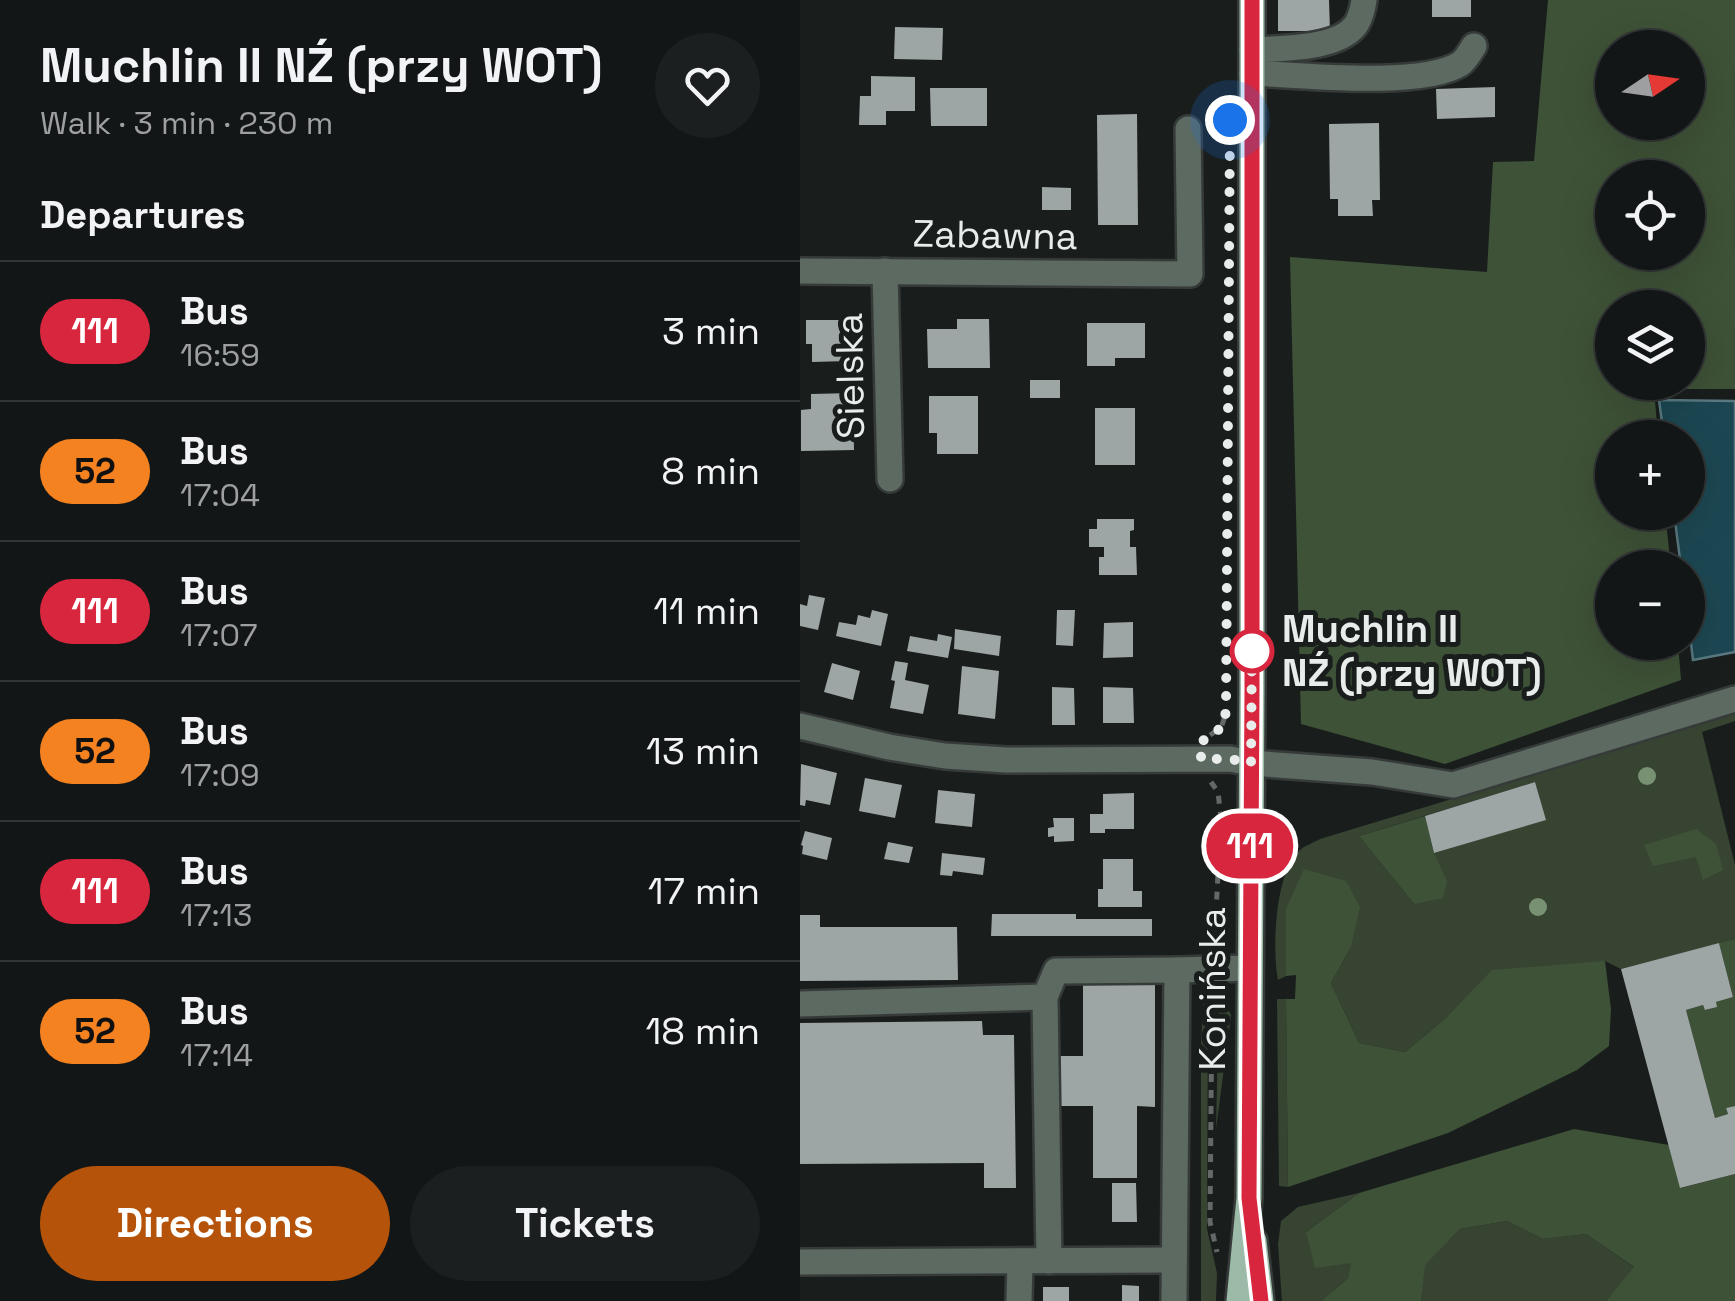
<!DOCTYPE html>
<meta charset="utf-8">
<style>
body{margin:0;font-family:"Space Grotesk",sans-serif;background:#1c1f1f;color:#f1f3f6;height:100vh;display:flex;flex-direction:column;font-size:38px;white-space:nowrap}
*{box-sizing:border-box;margin:0}
p{font-size:32px;color:#9d9fa1}
.icon{flex:none;width:55px;height:55px;fill:none;stroke:currentColor;stroke-width:2;stroke-linecap:round;stroke-linejoin:round}
.map{position:relative;flex:1;overflow:hidden}
.panel{display:flex;flex-direction:column;background:#131616;width:800px}
.panel>*{flex:none}
.badge{padding:0 20px;border-radius:32px;font-size:35px;line-height:65px}
.needle{width:65px;rotate:77deg}
.controls{position:absolute;left:795px;top:30px;display:grid;gap:20px}
.controls a{display:grid;place-items:center;width:110px;height:110px;border-radius:50%;background:#131616;box-shadow:0 10px 40px #0002,0 0 0 2px #323535;font-size:50px}
.you{position:absolute;width:50px;height:50px;margin:-25px;border:8px solid #fff;border-radius:50%;background:#1a73e8;box-shadow:0 0 0 15px #1a73e833}
.map>.badge{position:absolute;translate:-50% -50%;box-shadow:0 0 0 5px #fff}
h2{padding:0 40px;font-size:38px;line-height:90px}
.round{display:grid;place-items:center;flex:none;width:105px;height:105px;border-radius:52px;background:#1c1f1f}
.head{display:flex;align-items:center;justify-content:space-between;height:170px;padding:0 40px}
h1{font-size:48px;font-weight:800;line-height:75px}
.button{display:flex;gap:20px;margin-top:auto;padding:20px 40px}
.button a{flex:1;height:115px;border-radius:60px;background:#b45309;color:#fff;font-size:40px;font-weight:800;line-height:115px;text-align:center}
.button a+a{background:#1c1f1f;color:#f1f3f6}
ul{padding:0;list-style:none}
li{display:flex;align-items:center;gap:30px;height:140px;padding:0 40px;border-top:2px solid #323535}
li div{flex:1}
li b{display:block;font-size:38px}
li em{font-style:normal}
li .badge{min-width:110px;font-weight:700;text-align:center}
main{display:flex;flex:1;min-height:0}
.map>svg:first-child{display:block}
</style>
<main>
<section class="panel">
<div class="head"><div><h1>Muchlin II NŹ (przy WOT)</h1><p>Walk · 3 min · 230 m</p></div><a class="round"><svg class="icon" aria-label="heart" viewBox="0 0 24 24"><path d="M12 20l-8-8c-3-5 5-10 8-4 3-6 11-1 8 4z"/></svg></a></div>
<h2>Departures</h2>
<ul>
<li><span class="badge" style="background:#d7263d;color:#fff">111</span><div><b>Bus</b><p>16:59</p></div><em>3 min</em></li>
<li><span class="badge" style="background:#f58220;color:#111">52</span><div><b>Bus</b><p>17:04</p></div><em>8 min</em></li>
<li><span class="badge" style="background:#d7263d;color:#fff">111</span><div><b>Bus</b><p>17:07</p></div><em>11 min</em></li>
<li><span class="badge" style="background:#f58220;color:#111">52</span><div><b>Bus</b><p>17:09</p></div><em>13 min</em></li>
<li><span class="badge" style="background:#d7263d;color:#fff">111</span><div><b>Bus</b><p>17:13</p></div><em>17 min</em></li>
<li><span class="badge" style="background:#f58220;color:#111">52</span><div><b>Bus</b><p>17:14</p></div><em>18 min</em></li>
</ul>
<div class="button"><a>Directions</a><a>Tickets</a></div>
</section>
<div class="map">
<svg width="935" height="1301" viewBox="0 0 935 1301">
<rect width="100%" height="100%" fill="#191e1d"/>
<g fill="#374432" fill-rule="evenodd">
<path d="M935 713V721L902 732 935 865V939L821 969 805 961 647 1017 605 1052 559 1043 531 983 551 947 486 909V976L478 980C472 950 475 872 499 851 504 846 513 843 520 839ZM735 782 745 820 634 853 614 904 559 836Z"/>
<path d="M404 992H408L407 1229 417 1273 416 1301H401V1044Z"/>
<path d="M419 996 426 1004 431 1015 416 1129Z"/>
<path d="M477 999H486L488 1187 479 1186Z"/>
<path d="M559 1193 506 1232 552 1262 548 1278 521 1301H482L478 1244 481 1221 498 1207Z"/>
<path d="M707 1221 743 1239 786 1234 835 1268 806 1301H621L624 1265 660 1229Z"/>
</g>
<g fill="#3e5237" fill-rule="evenodd">
<path d="M748 0H935V389H854L858 437 812 438V512L865 513 871 567 812 568V642L878 643 881 680 645 764 501 724 490 257 687 272 693 162 734 161ZM812 48H888V122H812ZM812 178H888V252H812ZM812 308H888V382H812Z"/>
<path d="M625 816 634 853 647 881 643 898 614 904 559 836Z"/>
<path d="M896 829 916 844 923 870 903 880 896 857 853 866 844 845Z"/>
<path d="M504 869 546 881 560 907 551 947 531 983 559 1043 605 1052 647 1017 692 970 805 961 811 1009 809 1046 777 1070 648 1133 488 1187 486 999H495L496 975 486 976V909Z"/>
<path d="M935 939V1106L926 1108 928 1114 915 1118 886 1010 903 1005 906 1010 916 1007V1002L933 997 919 943Z"/>
<path d="M774 1129 869 1145 881 1188 935 1174V1301H806L834 1267 786 1234 743 1239 707 1221 660 1229 625 1265 621 1301H521L548 1278 551 1263 515 1268 506 1232 559 1193Z"/>
</g>
<path fill="#1c4752" stroke="#597880" stroke-width="2.5" d="M859 400 935 401V652L893 660 888 618V568L881 567 874 513 888 512V438L864 437Z"/>
<g fill="#9ea5a5">
<path d="M478 0H529L530 31H478Z"/>
<rect x="632" y="0" width="39" height="17"/>
<path d="M95 27 143 28 142 60 94 59Z"/>
<path d="M71 76 115 77V111H86V125H59L60 96H71Z"/>
<path d="M695 87V117L637 119 636 89Z"/>
<path d="M130 88H187V126H131Z"/>
<path d="M337 114 338 225H298L297 115Z"/>
<path d="M579 123 580 200H572L573 216H538V199H530L529 124Z"/>
<path d="M242 187 271 188V210H242Z"/>
<path d="M157 319H189L190 368H128L127 329H157Z"/>
<path d="M6 320H49V361L12 362V344H6Z"/>
<path d="M287 323H345V358H315V366H287Z"/>
<rect x="230" y="380" width="30" height="18"/>
<path d="M53 393 54 450 1 451V410L11 409V394Z"/>
<path d="M129 396H178V454H137V433H129Z"/>
<rect x="295" y="408" width="40" height="57"/>
<path d="M297 519H334V530L330 531V547H336L337 575H299V557H304V547H289V529H297Z"/>
<path d="M9 595 25 598 18 630 0 626V604L7 606Z"/>
<path d="M72 610 88 614 81 646 36 636 39 622 56 625 58 615 70 618Z"/>
<path d="M257 610H275L273 646 256 645Z"/>
<path d="M333 622V657L303 658 304 623Z"/>
<path d="M155 629 201 636 199 656 154 649Z"/>
<path d="M138 634 152 637 148 658 107 651 110 636 137 641Z"/>
<path d="M95 661 108 663 105 680 129 685 123 714 90 708 95 681 91 680Z"/>
<path d="M32 663 60 671 53 700 24 692Z"/>
<path d="M162 666 199 671 195 719 158 714Z"/>
<path d="M252 687 274 688 275 725H252Z"/>
<path d="M303 687 333 688 334 723H303Z"/>
<path d="M1 764 37 773 30 805 6 800 5 806 0 805Z"/>
<path d="M65 778 102 785 95 818 59 811Z"/>
<path d="M735 782 746 820 634 853 625 816Z"/>
<path d="M138 790 175 794 172 827 135 823Z"/>
<path d="M334 793V829H305V833H290V814H303V794Z"/>
<path d="M253 818H274V841L254 842V836L248 837V828L254 827Z"/>
<path d="M5 831 32 838 27 860 2 854 3 846 1 845Z"/>
<path d="M88 842 113 847 109 863 84 859Z"/>
<path d="M142 853 185 858 183 875 153 871 152 876 140 875Z"/>
<path d="M303 859H333V891H342V907H298V889H303Z"/>
<path d="M192 914H276V919H352V936H191Z"/>
<path d="M0 915H20V927H157L158 980 0 981Z"/>
<path d="M919 943 933 997 916 1002 917 1007 905 1010 903 1005 886 1010 915 1118 928 1114 926 1108 935 1106V1174L880 1188 821 969Z"/>
<path d="M283 976 355 977V1107L337 1106V1178H293V1106H260L259 1056H283Z"/>
<path d="M182 1021 183 1035H214L216 1188H184V1163L0 1164V1023Z"/>
<path d="M312 1183H336L337 1222H312Z"/>
<path d="M322 1285 339 1286V1301H322Z"/>
<rect x="243" y="1287" width="26" height="14"/>
</g>
<g fill="none" stroke-linecap="round" stroke-linejoin="round">
<g stroke="#363b3a" stroke-width="30">
<g id="minor">
<path d="M452 50C479 48 541 50 557 23 561 16 563 7 564 0"/>
<path d="M452 73C500 75 621 88 660 64 666 60 670 52 674 46"/>
<path d="M0 271 390 274 388 129"/>
<path d="M85 271 90 479"/>
<path d="M0 726 89 747 145 756 206 760 430 759 451 763 572 772 653 785 935 699"/>
<path d="M245 997 249 1261"/>
<path d="M0 1004 245 997 256 971 377 970"/>
<path d="M0 1262 373 1260"/>
<path d="M219 1301 220 1261"/>
<path d="M374 1301 377 970 450 968"/>
</g>
</g>
<g stroke="#363b3a" stroke-width="30">
<g id="major">
<path d="M454 1241 461 1301"/>
<path d="M439 1301 449 1198 452 689V0"/>
</g>
</g>
<g stroke="#646968" stroke-width="5" stroke-dasharray="8 8" stroke-linecap="butt">
<path d="M410 735 421 728 426 713"/>
<path d="M411 782 418 792 421 819 414 948"/>
<path d="M412 994 410 1222 417 1252"/>
</g>
<use href="#minor" stroke="#5c6a61" stroke-width="25"/>
<use href="#major" stroke="#9bbaa7" stroke-width="25"/>
</g>
<g fill="#799173">
<circle cx="847" cy="776" r="9"/>
<circle cx="738" cy="907" r="9"/>
</g>
<g fill="none" stroke-linecap="round" stroke-linejoin="round">
<g stroke="#fff" stroke-width="22">
<path id="line" d="M452 0V689L449 1198 461 1301"/>
</g>
<use href="#line" stroke="#d7263d" stroke-width="15"/>
<path stroke="#e8eceb" stroke-width="10" stroke-dasharray="0 18" d="M430 120 426 712 421 728 401 742V759H430L451 763 452 640V651"/>
</g>
<circle fill="#fff" stroke="#d7263d" stroke-width="5" cx="452" cy="651" r="20"/>
<g text-anchor="middle" dominant-baseline="central" stroke-width="10" stroke-linejoin="round" paint-order="stroke">
<g font-size="38" fill="#e8eceb" stroke="#191e1d">
<text transform="translate(195 235) rotate(1)">Zabawna</text>
<text transform="translate(50 376) rotate(-91)">Sielska</text>
<text transform="translate(412 989) rotate(-90)">Konińska</text>
</g>
<g font-size="38" font-weight="bold" fill="#e8eceb" stroke="#191e1d" text-anchor="start">
<text x="482" y="629">Muchlin II<tspan x="482" dy="44">NŹ (przy WOT)</tspan></text>
</g>
</g>
</svg>
<div class="controls">
<a><svg class="needle" viewBox="-14 -14 28 28"><path d="M0-13l5 13h-10z" fill="#e53935"/><path d="M0 13l5-13h-10z" fill="#9d9fa1"/></svg></a>
<a><svg class="icon" aria-label="locate" viewBox="0 0 24 24"><circle cx="12" cy="12" r="6"/><path d="M12 2v4M12 18v4M2 12h4M18 12h4"/></svg></a>
<a><svg class="icon" aria-label="layers" viewBox="0 0 24 24"><path d="M12 4l9 5-9 5-9-5zM3 14l9 5 9-5"/></svg></a>
<a>+</a>
<a>−</a>
</div>
<div class="you" style="left:430px;top:120px"></div>
<b class="badge" style="left:450px;top:846px;background:#d7263d;color:#fff">111</b>
</div>
</main>
